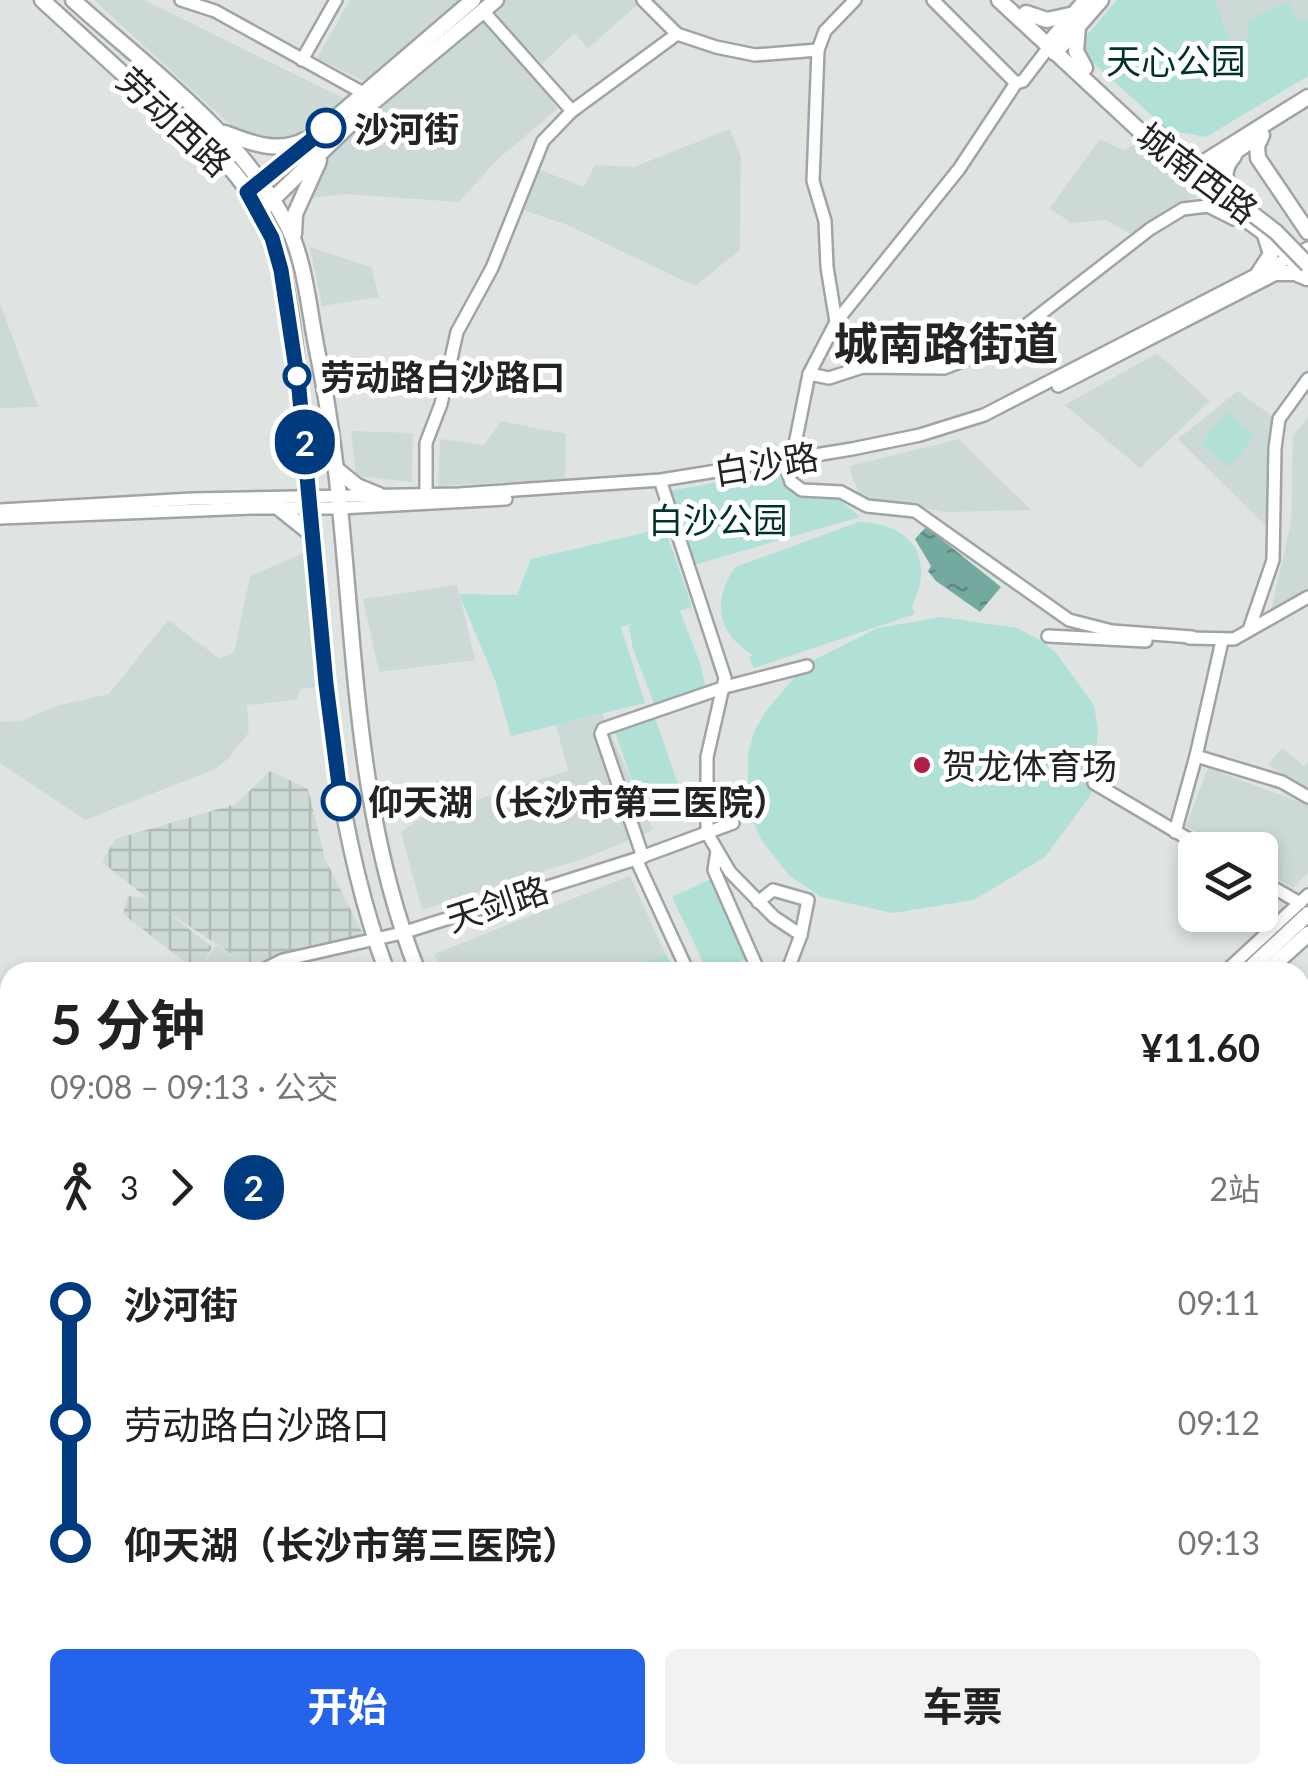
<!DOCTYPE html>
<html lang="zh">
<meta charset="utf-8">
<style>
body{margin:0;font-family:Lato,"Noto Sans SC",sans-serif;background:#f2f2f2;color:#222;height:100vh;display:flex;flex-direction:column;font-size:38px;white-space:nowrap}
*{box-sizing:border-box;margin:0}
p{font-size:32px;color:#767676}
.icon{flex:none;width:55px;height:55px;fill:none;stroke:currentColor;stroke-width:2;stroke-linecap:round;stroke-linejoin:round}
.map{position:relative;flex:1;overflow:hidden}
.side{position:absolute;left:0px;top:962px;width:1310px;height:822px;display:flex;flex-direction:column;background:#fff;border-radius:30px 30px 0 0;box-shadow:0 5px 15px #0003}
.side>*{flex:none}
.badge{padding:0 20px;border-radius:32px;font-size:35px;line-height:65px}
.controls{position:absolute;left:1178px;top:832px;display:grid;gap:20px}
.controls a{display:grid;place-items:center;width:100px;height:100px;border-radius:15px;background:#fff;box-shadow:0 5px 15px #0003;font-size:50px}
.map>.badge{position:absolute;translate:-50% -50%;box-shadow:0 0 0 5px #fff}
.legs{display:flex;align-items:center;gap:15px;height:110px;padding:0 50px;font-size:32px}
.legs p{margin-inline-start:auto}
.summary{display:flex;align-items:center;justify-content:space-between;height:170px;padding:0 50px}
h1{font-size:55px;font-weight:700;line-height:75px}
.cta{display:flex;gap:20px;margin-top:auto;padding:20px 50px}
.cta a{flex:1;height:115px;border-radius:15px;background:#2563eb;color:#fff;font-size:40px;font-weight:700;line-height:115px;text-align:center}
.cta a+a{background:#f2f2f2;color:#222}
ul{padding:0 50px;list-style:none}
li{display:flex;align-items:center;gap:35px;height:120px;font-size:38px}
li i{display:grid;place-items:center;width:15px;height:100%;margin:0 12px;background:currentColor}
li i::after{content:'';width:25px;height:25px;margin:-12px;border:8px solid;border-radius:50%;background:#fff}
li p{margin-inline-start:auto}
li:first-child i{background:linear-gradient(#0000 50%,currentColor 0)}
li:last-child i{background:linear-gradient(currentColor 50%,#0000 0)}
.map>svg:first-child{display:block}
</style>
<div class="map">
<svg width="1308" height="1783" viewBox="0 0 1308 1783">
<defs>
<pattern id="industrial-grid" width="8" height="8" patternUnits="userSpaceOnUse" patternTransform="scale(2.5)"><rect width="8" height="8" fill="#ccd9d6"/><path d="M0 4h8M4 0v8" fill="none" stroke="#afbab8"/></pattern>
<pattern id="water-ripples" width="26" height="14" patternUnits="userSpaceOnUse" patternTransform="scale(2.5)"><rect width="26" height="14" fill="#73a99f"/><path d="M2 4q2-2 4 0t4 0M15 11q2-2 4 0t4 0" fill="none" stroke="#5e8981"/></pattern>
</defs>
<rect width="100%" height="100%" fill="#dfe4e3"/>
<g fill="#ccd9d6">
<path d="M94 0H144L343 98 364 81 317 58 350 0H635L639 4 588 48 574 33 542 64 511 32 557 109 497 160 459 202 345 194 295 200 262 165 290 141 237 131Z"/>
<path d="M1214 0H1308V19L1299 24 1289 3 1250 37 1231 42Z"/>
<path d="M730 129 741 157 740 250 695 286 565 224 523 210 538 169 584 187 595 165 634 167Z"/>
<path d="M1100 139 1123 150 1139 143 1200 196 1179 203 1131 234 1107 220 1071 223 1050 208Z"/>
<path d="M310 247 371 267 379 297 322 306Z"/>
<path d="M0 303 38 407 0 408Z"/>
<path d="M1157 353 1210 401 1140 468 1065 405Z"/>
<path d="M1238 391 1272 416 1269 529 1178 439Z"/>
<path d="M1308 417V588L1271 611 1291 522 1293 436Z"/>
<path d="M501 421 566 434 565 479 438 486 440 439 484 445Z"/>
<path d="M351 431 413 433 412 482 356 476Z"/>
<path d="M959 439 1031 510 945 512 859 496 849 466Z"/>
<path d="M308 551 325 686 301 689 296 700 247 705 249 732 228 759 215 769 85 820 0 763V722L21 721 56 706 109 694 168 620 220 659 234 652 250 576Z"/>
<path d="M457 585 475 660 379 672 363 599Z"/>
<path d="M602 714 653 830 585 858 422 910 401 832 422 817 568 771 556 725Z"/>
<path d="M1282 748 1304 766 1308 762V789L1293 778 1290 782 1268 764Z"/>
<path d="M1208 768 1308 805V872L1293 888 1260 869V850H1227L1186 826Z"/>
<path d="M630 876 665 953 626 972H442L435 954Z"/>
<path d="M216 945 256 970 255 972H198Z"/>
<path d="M1300 1642 1308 1647V1719L1300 1725Z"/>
<path d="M802 1775H945L935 1783H806Z"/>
</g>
<g fill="url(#industrial-grid)">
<path d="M270 771 308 789 325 859 365 938 256 970 166 911 212 947 198 972 123 914 128 896 147 898 102 862 115 839 236 804Z"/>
<path d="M1308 1719V1783H1109L1123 1775H1300V1725Z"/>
</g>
<g fill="#b1e0d7">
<path d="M1117 0H1214L1231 42 1250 37 1246 21 1289 2 1299 23 1308 19V76L1206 137 1168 130 1090 60 1082 41Z"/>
<path d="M1226 412 1255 434 1230 467 1201 445Z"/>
<path d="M781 471 787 484 800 497 837 498 860 517 694 565 669 491Z"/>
<path d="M859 522C911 523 936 558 912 606L915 614 754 668 749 657 753 655C717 634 712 601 735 567Z"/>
<path d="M665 528 692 607 680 611 700 663 706 689 655 706 633 649 629 626 635 623 621 627 645 703 511 736 495 680 459 594 517 595 531 559Z"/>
<path d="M941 617 1017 628 1042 641 1057 654 1094 705 1098 731 1091 795 1045 857 974 900 893 913 821 897 789 875 762 841 751 818 748 798V755L754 732 766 711 795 677 814 660 878 628Z"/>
<path d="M654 715 683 798 643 812 614 729Z"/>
<path d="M711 879 748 958 718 972H708L672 897Z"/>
<path d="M665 953 676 972H626Z"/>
</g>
<path fill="url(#water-ripples)" d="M926 527 1001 587 980 612 936 581 928 571 931 566 915 539Z"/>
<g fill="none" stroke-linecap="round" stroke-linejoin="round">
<g stroke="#a0a5a4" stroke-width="16">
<g id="minor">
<path d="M181 0 215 11 365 94"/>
<path d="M643 0 677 34 716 47 755 55 818 50"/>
<path d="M933 0 1016 83"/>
<path d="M484 12 572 111"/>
<path d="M302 60 336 0"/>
<path d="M836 322 827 267 825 221 813 181 818 50 825 31 855 0"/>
<path d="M809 374 829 378 863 367 944 368 986 352 1025 326 1150 229 1183 209 1208 206 1234 219"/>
<path d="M1058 386 1282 271"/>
<path d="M792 459 809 374 836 322 959 169 1016 83 1023 81 1049 47"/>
<path d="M786 467 791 482 802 490 841 492 867 506 915 511 1069 620 1112 631 1192 637"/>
<path d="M662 486 725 678 707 757V833L730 872 774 917 801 935"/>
<path d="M426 495V443L441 404 457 332 492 268 543 141 572 111 677 34"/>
<path d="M0 510 192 499 459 494 661 480 852 449 920 435 984 415 1308 248"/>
<path d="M0 518 252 508H340L506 499"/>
<path d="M1249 630 1273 560 1275 448 1279 419 1308 379"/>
<path d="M1048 636 1146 641"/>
<path d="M1189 638 1234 639 1308 597"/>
<path d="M1222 641 1196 756 1282 782 1308 797"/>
<path d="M1094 783 1207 850"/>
<path d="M1175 832 1196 756"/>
<path d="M717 851 714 870 759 972"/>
<path d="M643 857 601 734 603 729 725 687 807 666"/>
<path d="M636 859 688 972"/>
<path d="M1260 880 1300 903"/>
<path d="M758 902 773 890 808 900 801 935 787 972"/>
<path d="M259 972 283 960 402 933 636 859 733 823"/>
<path d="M1225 972 1308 895"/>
<path d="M0 1071 10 1076"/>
<path d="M1300 1281 1308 1291"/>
<path d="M0 1459 10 1462"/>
<path d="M1300 1469 1308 1465"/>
<path d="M0 1525 10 1530"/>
<path d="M1300 1559 1308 1549"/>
<path d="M0 1571 10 1559"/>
<path d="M1300 1578 1308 1584"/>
<path d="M1300 1614 1308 1620"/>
<path d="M751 1775 755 1783"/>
<path d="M70 1783 71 1775"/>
<path d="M447 1783 451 1775"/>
<path d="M484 1783 491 1775"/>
<path d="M946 1783 956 1775"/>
</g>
</g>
<g stroke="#a0a5a4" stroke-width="19">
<g id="major">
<path d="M42 0 201 145C233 159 269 219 278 253 293 311 298 374 304 434 322 613 323 801 387 972"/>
<path d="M73 0C149 69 237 130 286 223 306 261 309 313 318 355 360 559 339 775 418 972"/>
<path d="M999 0 1169 158 1229 196"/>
<path d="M1026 13 1047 20 1070 15"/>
<path d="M1078 27 1076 51 1085 68"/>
<path d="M1047 45 1086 0"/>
<path d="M1055 53 1101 0"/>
<path d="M1156 132 1209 175"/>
<path d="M225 133C251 143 278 154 305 140"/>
<path d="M1262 135 1257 146 1258 158 1308 232"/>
<path d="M1190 171 1308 97"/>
<path d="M1199 177 1255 138"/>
<path d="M256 186 473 0"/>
<path d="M1232 190C1222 179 1224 167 1234 156"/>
<path d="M1214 196 1274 240 1308 277"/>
<path d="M266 206 371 104 496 0"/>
<path d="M294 234 295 214 319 161"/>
<path d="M1278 273H1295L1307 278"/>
<path d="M1258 274 1271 254 1265 235"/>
<path d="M335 468 357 486 379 495"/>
<path d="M279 508 314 536"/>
<path d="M1246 972 1308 914"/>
<path d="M1266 972 1308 934"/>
<path d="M765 1775 768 1783"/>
<path d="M784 1775 788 1783"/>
<path d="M464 1783 470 1775"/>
</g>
</g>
<use href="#minor" stroke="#fff" stroke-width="11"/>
<use href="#major" stroke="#fff" stroke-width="14"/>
<g stroke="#a0a5a4" stroke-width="19" stroke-linecap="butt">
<path id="major-bridge" d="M1229 196 1276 232 1308 265"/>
</g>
<use href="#major-bridge" stroke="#fff" stroke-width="14"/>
</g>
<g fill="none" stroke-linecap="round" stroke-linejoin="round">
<g stroke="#fff" stroke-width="22">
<path id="line-1" d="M326 128 247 192 272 238 281 270 299 389 326 684 341 801"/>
</g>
<use href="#line-1" stroke="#003b80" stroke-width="15"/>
</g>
<g fill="#fff" stroke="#003b80" stroke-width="5">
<circle cx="326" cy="128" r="18"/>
<circle cx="297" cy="376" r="12"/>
<circle cx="341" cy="801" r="18"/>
</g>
<circle fill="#b01e4a" stroke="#fff" stroke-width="4" cx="922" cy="765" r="10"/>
<g text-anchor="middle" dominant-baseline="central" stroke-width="10" stroke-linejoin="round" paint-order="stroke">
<g font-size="35" fill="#00322c" stroke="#fff">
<text x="1176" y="60">天心公园</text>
<text x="718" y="519">白沙公园</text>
</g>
<g font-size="35" fill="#232525" stroke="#fff">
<text transform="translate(175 121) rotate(43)">劳动西路</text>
<text transform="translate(1198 172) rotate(37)">城南西路</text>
<text transform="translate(766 463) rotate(-9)">白沙路</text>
<text transform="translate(497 903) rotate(-18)">天剑路</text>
</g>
<g font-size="35" font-weight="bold" fill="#232525" stroke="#fff" text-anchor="start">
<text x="354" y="128">沙河街</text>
<text x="320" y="376">劳动路白沙路口</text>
<text x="368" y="801">仰天湖（长沙市第三医院）</text>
</g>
<g font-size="35" fill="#232525" stroke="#fff" text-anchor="start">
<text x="942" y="765">贺龙体育场</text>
</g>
<g font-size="45" font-weight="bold" fill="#232525" stroke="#fff">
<text x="946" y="343">城南路街道</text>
</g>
</g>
</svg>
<div class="controls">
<a><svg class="icon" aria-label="layers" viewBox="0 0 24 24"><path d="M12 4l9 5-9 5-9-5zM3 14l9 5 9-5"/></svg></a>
</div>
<b class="badge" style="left:305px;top:442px;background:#003b80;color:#fff">2</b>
<section class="side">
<div class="summary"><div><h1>5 分钟</h1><p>09:08 – 09:13 · 公交</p></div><b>¥11.60</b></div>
<div class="legs"><svg class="icon" aria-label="walk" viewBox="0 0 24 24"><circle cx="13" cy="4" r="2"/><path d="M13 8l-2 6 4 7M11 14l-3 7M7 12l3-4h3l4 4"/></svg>3<svg class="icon" aria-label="forward" viewBox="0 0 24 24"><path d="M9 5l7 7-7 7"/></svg><b class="badge" style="background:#003b80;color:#fff">2</b><p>2站</p></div>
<ul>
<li><i style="color:#003b80"></i><b>沙河街</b><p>09:11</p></li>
<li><i style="color:#003b80"></i><span>劳动路白沙路口</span><p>09:12</p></li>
<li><i style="color:#003b80"></i><b>仰天湖（长沙市第三医院）</b><p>09:13</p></li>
</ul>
<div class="cta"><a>开始</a><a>车票</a></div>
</section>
</div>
